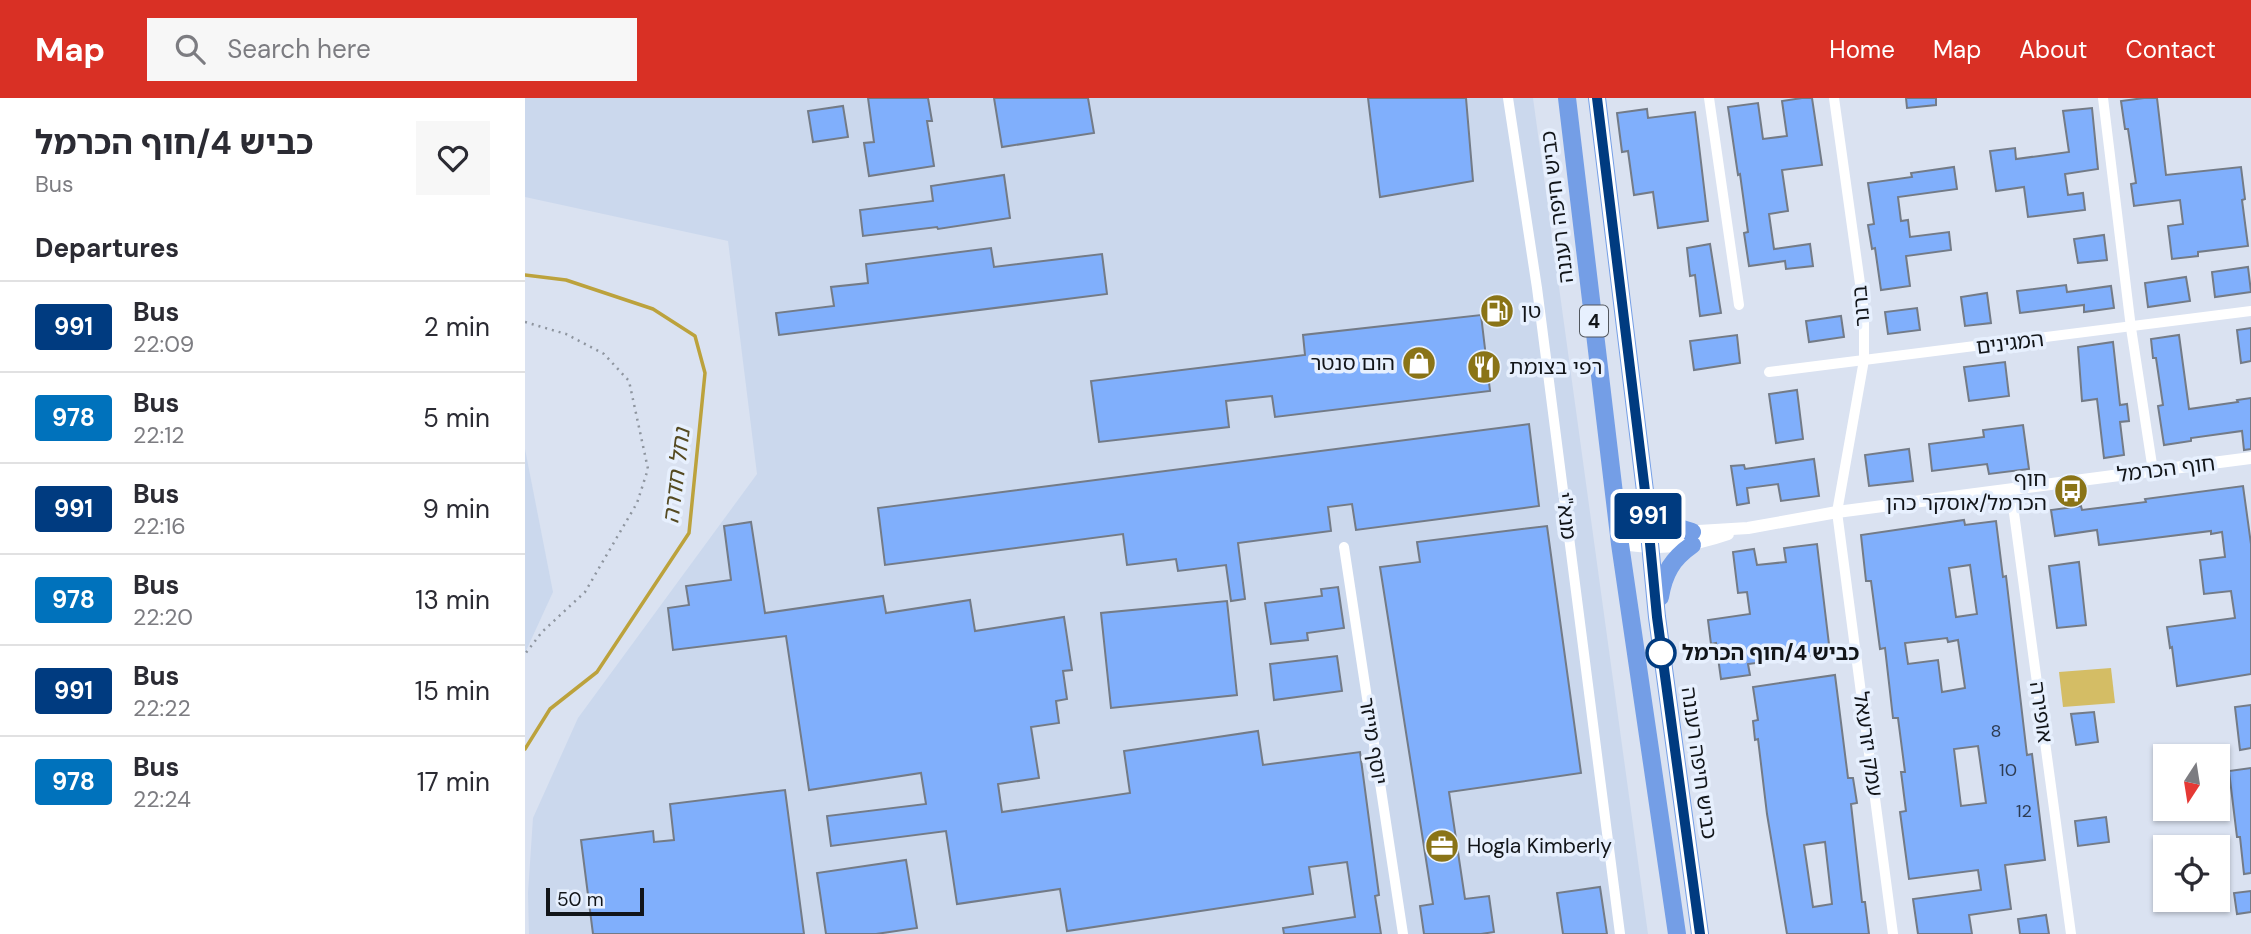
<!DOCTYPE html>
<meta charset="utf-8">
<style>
body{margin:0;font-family:"DM Sans","Noto Sans Hebrew",sans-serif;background:#f7f7f7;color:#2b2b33;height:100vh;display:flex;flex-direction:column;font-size:26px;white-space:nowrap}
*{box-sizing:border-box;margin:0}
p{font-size:23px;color:#7c7c81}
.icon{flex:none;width:38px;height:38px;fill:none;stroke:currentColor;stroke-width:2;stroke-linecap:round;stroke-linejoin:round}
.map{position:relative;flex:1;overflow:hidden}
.sheet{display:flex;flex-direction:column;background:#fff;width:525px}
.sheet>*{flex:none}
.badge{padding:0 14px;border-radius:5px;font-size:24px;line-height:46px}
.needle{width:46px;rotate:192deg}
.buttons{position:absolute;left:1628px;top:646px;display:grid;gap:14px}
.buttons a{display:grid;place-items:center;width:77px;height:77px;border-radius:0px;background:#fff;box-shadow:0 2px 5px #0004;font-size:35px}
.scale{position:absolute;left:21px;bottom:18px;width:98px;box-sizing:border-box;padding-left:7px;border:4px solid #121519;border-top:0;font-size:19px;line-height:24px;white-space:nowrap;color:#121519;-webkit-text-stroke:5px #e7f0fe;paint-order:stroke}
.map>.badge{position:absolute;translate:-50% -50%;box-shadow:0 0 0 4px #fff}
h2{padding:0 35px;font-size:26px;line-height:63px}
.round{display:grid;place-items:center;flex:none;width:74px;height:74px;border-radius:0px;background:#f7f7f7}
.headline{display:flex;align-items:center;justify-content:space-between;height:119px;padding:0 35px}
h1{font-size:33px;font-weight:700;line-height:52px}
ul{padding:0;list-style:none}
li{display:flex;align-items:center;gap:21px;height:91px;padding:0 35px;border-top:2px solid #e1e1e2}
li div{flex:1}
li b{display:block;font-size:26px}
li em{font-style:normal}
li .badge{min-width:77px;font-weight:700;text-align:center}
header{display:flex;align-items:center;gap:42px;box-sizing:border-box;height:98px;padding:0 35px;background:#d93025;color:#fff}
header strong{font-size:33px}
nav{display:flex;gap:38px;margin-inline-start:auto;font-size:24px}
.search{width:490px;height:63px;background:#f7f7f7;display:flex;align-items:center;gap:18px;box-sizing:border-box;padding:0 24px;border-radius:0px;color:#7c7c81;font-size:26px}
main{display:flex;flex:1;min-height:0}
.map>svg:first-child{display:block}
</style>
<header>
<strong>Map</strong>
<div class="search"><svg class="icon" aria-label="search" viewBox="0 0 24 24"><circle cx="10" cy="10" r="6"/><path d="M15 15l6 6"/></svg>Search here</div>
<nav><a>Home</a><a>Map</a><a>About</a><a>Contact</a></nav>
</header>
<main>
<section class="sheet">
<div class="headline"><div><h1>כביש 4/חוף הכרמל</h1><p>Bus</p></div><a class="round"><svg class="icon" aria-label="heart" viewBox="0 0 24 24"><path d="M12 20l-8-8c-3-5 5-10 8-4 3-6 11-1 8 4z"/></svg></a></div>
<h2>Departures</h2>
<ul>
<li><span class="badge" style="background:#003b80;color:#fff">991</span><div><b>Bus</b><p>22:09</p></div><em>2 min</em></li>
<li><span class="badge" style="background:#0072bc;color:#fff">978</span><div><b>Bus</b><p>22:12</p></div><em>5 min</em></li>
<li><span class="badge" style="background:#003b80;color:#fff">991</span><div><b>Bus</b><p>22:16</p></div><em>9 min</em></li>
<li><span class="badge" style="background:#0072bc;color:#fff">978</span><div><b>Bus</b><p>22:20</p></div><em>13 min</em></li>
<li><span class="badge" style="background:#003b80;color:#fff">991</span><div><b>Bus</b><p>22:22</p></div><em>15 min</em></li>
<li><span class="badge" style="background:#0072bc;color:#fff">978</span><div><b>Bus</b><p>22:24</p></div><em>17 min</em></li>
</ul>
</section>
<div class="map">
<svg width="1726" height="836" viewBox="0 0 1726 836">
<rect width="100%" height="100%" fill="#dae2f1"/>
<g fill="#cbd8ed">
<path d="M0 0H1008L1123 836H4L3 795 8 720 53 620 232 376 203 143 0 99Z"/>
<path d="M0 351 28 494 0 555Z"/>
</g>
<path fill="#d4bd65" d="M1586 570 1590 605 1538 609 1534 574Z"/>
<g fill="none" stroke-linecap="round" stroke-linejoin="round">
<path stroke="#bca23c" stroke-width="3.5" d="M0 177 41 182 128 211 170 238 180 275 164 435 72 574 25 611 0 651"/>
</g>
<g fill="#80affc" stroke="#737b87" stroke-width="2" fill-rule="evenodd">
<path d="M343 0H403L407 23H402L409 68 344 78 339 45 349 44Z"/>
<path d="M469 0H563L569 35 477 49Z"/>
<path d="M843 0H941L948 83 855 99Z"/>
<path d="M1277 0H1287L1297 67 1257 72 1263 113 1244 116 1249 151 1285 146 1288 168 1261 171 1260 163 1224 168 1219 135 1223 134 1215 76 1213 77 1203 9 1233 5 1238 41 1262 38 1257 3Z"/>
<path d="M1381 0H1411V7L1382 10Z"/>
<path d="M1619 0H1632L1641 77 1716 69 1720 101 1717 102 1723 148 1673 154V158L1647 161 1643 128 1658 126 1655 102 1609 108 1606 86 1611 85 1603 31H1600L1596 3Z"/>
<path d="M318 8 323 39 288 44 283 13Z"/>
<path d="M1567 10 1573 71 1540 76 1543 97 1558 95 1560 112 1503 119 1499 89 1471 93 1465 53 1490 50 1491 61 1544 54 1538 13Z"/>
<path d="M1122 11 1123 20 1170 14 1183 123 1133 130 1128 94 1109 97 1103 53 1097 54 1092 15Z"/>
<path d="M1429 69 1432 91 1373 99 1376 123 1383 122 1385 139 1424 134 1426 152 1381 158 1385 188 1356 192 1350 150 1347 151 1343 127 1349 126 1343 85 1387 79 1386 75Z"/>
<path d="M479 77 485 120 413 131 412 129 338 138 335 112 408 103 406 88Z"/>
<path d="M1579 137 1582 162 1553 165 1549 141Z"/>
<path d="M1185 146 1196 215 1175 218 1170 177 1165 178 1162 150Z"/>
<path d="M466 150 469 169 577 156 582 196 254 237 251 215 309 208 306 189 343 185 341 166Z"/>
<path d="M1723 169 1726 194 1690 199 1687 174Z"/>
<path d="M1661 179 1665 203 1623 209 1620 185Z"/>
<path d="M1541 187 1542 194 1586 188 1589 210 1559 214V207L1495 215 1492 193Z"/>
<path d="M1462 195 1466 225 1440 228 1436 199Z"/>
<path d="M1392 210 1395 232 1363 236 1360 214Z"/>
<path d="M956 217 965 293 750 319 747 298 701 303 704 329 574 344 566 283 780 257 778 237Z"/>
<path d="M1316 218 1319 239 1284 244 1281 223Z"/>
<path d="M1726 230V263L1716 265 1712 232Z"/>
<path d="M1212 237 1215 265 1169 272 1165 243Z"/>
<path d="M1654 237 1664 311 1713 304 1712 302 1726 300V351L1719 352 1717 333 1666 340V343L1639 347 1633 308 1638 307 1631 260H1628L1626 241Z"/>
<path d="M1588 244 1595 307 1602 306 1604 323 1595 324 1599 357 1579 360 1572 301 1557 303 1553 249Z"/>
<path d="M1480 264 1484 298 1444 303 1439 269Z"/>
<path d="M1272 292 1278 341 1251 345 1244 296Z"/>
<path d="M1004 326 1014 408 831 432 827 406 803 409 806 433 713 445 720 501 706 503 701 467 653 473 651 461 602 467 598 436 360 467 353 410Z"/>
<path d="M1498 327 1504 371 1464 376 1462 366 1407 373 1404 346 1459 339 1458 332Z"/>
<path d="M1384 351 1388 383 1344 388 1340 357Z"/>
<path d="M1289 361 1294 398 1256 403 1253 386 1222 390 1224 405 1212 407 1206 368 1219 367 1220 371Z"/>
<path d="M1718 388 1726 446V576L1652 588 1647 549 1645 550 1642 529 1710 520 1706 493 1679 496 1675 462 1700 459 1697 434 1686 436V433L1574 447 1572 432 1530 438 1526 412 1556 408 1557 412 1621 404 1620 401Z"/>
<path d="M1439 422 1440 427 1471 423 1478 479 1481 478 1502 657 1507 656 1520 762 1480 767 1486 811 1444 817 1447 836H1393L1388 801 1456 792 1453 772 1384 781 1375 714 1381 713 1376 674H1380L1373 620H1368L1360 550 1355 551 1346 483H1341L1336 437ZM1445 467 1452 516 1431 519 1424 470ZM1422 540 1423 544 1433 542 1440 590 1417 594 1413 562 1383 566 1380 545ZM1453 648 1461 705 1436 708 1429 651Z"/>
<path d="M226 424 240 515 358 498 361 515 445 502 450 533 539 519 547 572 538 573 542 601 531 603 534 625 506 629 514 680 473 686 477 714 605 695 599 653 733 633 738 667 835 654 854 797 850 798 856 836H759L758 830 830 819 822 764 784 769 788 796 542 833 535 791 432 806 421 733 306 748 302 718 401 706 396 675 284 692 261 538 148 552 143 510 164 507 161 488 206 482 199 428Z"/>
<path d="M1022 428 1056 675 924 694 940 801 964 798 969 834 956 836H899L895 808 908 806 855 469 895 464 892 444Z"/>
<path d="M1292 446 1305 555 1223 566 1225 577 1196 581 1191 545 1186 546 1183 522 1225 516 1222 494 1213 495 1208 454 1229 451 1232 467 1261 464 1259 450Z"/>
<path d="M1554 464 1561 527 1532 530 1524 468Z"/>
<path d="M813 489 819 530 782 535 783 542 746 546 740 505 797 498 796 491Z"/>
<path d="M702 503 712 597 586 610 576 515Z"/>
<path d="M812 558 817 593 749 602 745 566Z"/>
<path d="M1310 577 1323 680H1328L1332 705 1326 706 1337 804H1340L1344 836H1262L1242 716 1233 641 1230 642 1228 623 1233 622 1228 589ZM1300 744 1307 806 1288 809 1279 747Z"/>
<path d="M1726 607V650L1715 652 1710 609Z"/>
<path d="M1569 614 1573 644 1551 647 1546 616Z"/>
<path d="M1726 670V775L1719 776 1715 739H1712L1704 673Z"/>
<path d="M260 692 279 836H68L56 742 128 733 129 744 149 742 145 706Z"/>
<path d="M1581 719 1584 744 1553 748 1550 723Z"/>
<path d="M381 762 392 830 351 836H301L292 775Z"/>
<path d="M1075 789 1082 836H1038L1032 795Z"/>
<path d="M1726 793V814L1712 816 1709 795Z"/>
<path d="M1521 817 1524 836H1495L1493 821Z"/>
</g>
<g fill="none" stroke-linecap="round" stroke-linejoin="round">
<path stroke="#8e959f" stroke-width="2.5" stroke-dasharray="2 5" stroke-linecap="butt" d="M0 224 41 236 79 256 104 283 123 371 112 405 60 494 17 534 0 556"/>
<g stroke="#fff" stroke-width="10">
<path d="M983 0 1012 190 1095 836"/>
<path d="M1184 0 1214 207"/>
<path d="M1309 0 1339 214V262L1312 414 1368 836"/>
<path d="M1578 0 1606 230 1628 373"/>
<path d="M1244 274 1726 213"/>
<path d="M1486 393 1546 836"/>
<path d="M819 449 878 836"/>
</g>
<g stroke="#fff" stroke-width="12">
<path d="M1095 446 1124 436 1223 430 1312 414 1726 360"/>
<path d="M1097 446C1137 452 1165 449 1203 436"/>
</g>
<g stroke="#749ee6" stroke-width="18">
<path d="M1042 0 1095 446 1152 836"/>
<path d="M1072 0 1120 393 1132 519 1175 836"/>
<path d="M1123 399C1134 420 1144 428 1167 434"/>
<path d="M1135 499C1139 475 1147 461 1167 447"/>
</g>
</g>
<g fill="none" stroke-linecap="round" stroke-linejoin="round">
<g stroke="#fff" stroke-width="16">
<path id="line" d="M1072 0 1120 393 1132 519 1175 836"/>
</g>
<use href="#line" stroke="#003b80" stroke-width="10"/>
</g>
<defs>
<g id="fuel-disc" transform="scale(1.75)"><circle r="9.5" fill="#8a7417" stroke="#e7f0fe"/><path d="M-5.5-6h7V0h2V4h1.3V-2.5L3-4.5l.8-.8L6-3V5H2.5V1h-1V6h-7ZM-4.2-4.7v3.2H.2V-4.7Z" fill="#fff"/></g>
<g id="shop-disc" transform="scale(1.75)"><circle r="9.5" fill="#8a7417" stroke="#e7f0fe"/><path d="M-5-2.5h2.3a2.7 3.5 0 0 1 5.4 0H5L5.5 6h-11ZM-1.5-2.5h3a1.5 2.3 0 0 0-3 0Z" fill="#fff"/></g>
<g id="restaurant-disc" transform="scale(1.75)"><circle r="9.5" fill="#8a7417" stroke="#e7f0fe"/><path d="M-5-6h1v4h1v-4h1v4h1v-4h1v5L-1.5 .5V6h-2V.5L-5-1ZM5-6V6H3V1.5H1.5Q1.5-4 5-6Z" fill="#fff"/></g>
<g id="bus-disc" transform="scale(1.75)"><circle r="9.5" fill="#8a7417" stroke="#e7f0fe"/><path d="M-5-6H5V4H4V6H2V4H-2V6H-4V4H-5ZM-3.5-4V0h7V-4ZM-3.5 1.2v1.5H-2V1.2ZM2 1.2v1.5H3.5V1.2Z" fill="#fff"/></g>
<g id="office-disc" transform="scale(1.75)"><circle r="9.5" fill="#8a7417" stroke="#e7f0fe"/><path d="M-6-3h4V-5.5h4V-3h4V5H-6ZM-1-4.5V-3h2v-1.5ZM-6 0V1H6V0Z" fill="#fff"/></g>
</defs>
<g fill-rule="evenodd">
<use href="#fuel-disc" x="972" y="213"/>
<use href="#shop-disc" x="894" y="265"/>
<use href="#restaurant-disc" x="959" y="269"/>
<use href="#bus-disc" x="1546" y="393"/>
<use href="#office-disc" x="917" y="748"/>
</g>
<circle fill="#fff" stroke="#003b80" stroke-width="3.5" cx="1136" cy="555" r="14"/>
<g text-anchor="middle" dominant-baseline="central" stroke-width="7" stroke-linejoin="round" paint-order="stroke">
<g font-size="18" fill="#2e3c52">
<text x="1471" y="633">8</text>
<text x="1483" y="672">10</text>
<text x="1499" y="713">12</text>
</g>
<rect fill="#e7f0fe" stroke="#52575e" stroke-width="2" x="1055" y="207.5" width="28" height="31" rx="5"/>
<g font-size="19" font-weight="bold" fill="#121519">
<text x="1069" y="223">4</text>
</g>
<g font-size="21" fill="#121519" stroke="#e7f0fe">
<text transform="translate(1032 109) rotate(-97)">כביש חיפה רעננה</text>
<text transform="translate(1336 208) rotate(-95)">ברנר</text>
<text transform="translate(1485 245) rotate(-7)">המגינים</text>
<text transform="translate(1641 371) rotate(-7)">חוף הכרמל</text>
<text transform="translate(1041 418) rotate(83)">מנא"י</text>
<text transform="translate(1516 614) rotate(82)">אופירה</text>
<text transform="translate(848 643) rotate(81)">יוסף מייזר</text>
<text transform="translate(1343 646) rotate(82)">עמק יזרעאל</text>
<text transform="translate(1174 665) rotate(82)">כביש חיפה רעננה</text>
</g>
<g font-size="21" fill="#121519" stroke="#e7f0fe" text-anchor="start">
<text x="996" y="213">טן</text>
<text x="870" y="265" text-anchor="end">הום סנטר</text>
<text x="984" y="269">רפי בצומת</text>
<text x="1522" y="381" text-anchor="end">חוף<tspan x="1522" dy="24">הכרמל/אוסקר כהן</tspan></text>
<text x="942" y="748">Hogla Kimberly</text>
</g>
<g font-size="21" font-weight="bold" fill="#121519" stroke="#e7f0fe" text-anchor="start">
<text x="1157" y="555">כביש 4/חוף הכרמל</text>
</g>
<g font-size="23" font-style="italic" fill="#554a21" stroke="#e7f0fe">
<text transform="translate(151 378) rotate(-83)">נחל חדרה</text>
</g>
</g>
</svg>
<div class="buttons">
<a><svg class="needle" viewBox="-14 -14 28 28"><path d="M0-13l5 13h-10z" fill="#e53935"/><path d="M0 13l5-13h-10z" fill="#7c7c81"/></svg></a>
<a><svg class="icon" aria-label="locate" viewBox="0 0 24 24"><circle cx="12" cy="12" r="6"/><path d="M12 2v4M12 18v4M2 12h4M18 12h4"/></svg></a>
</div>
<div class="scale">50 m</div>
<b class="badge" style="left:1123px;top:418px;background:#003b80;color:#fff">991</b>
</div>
</main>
